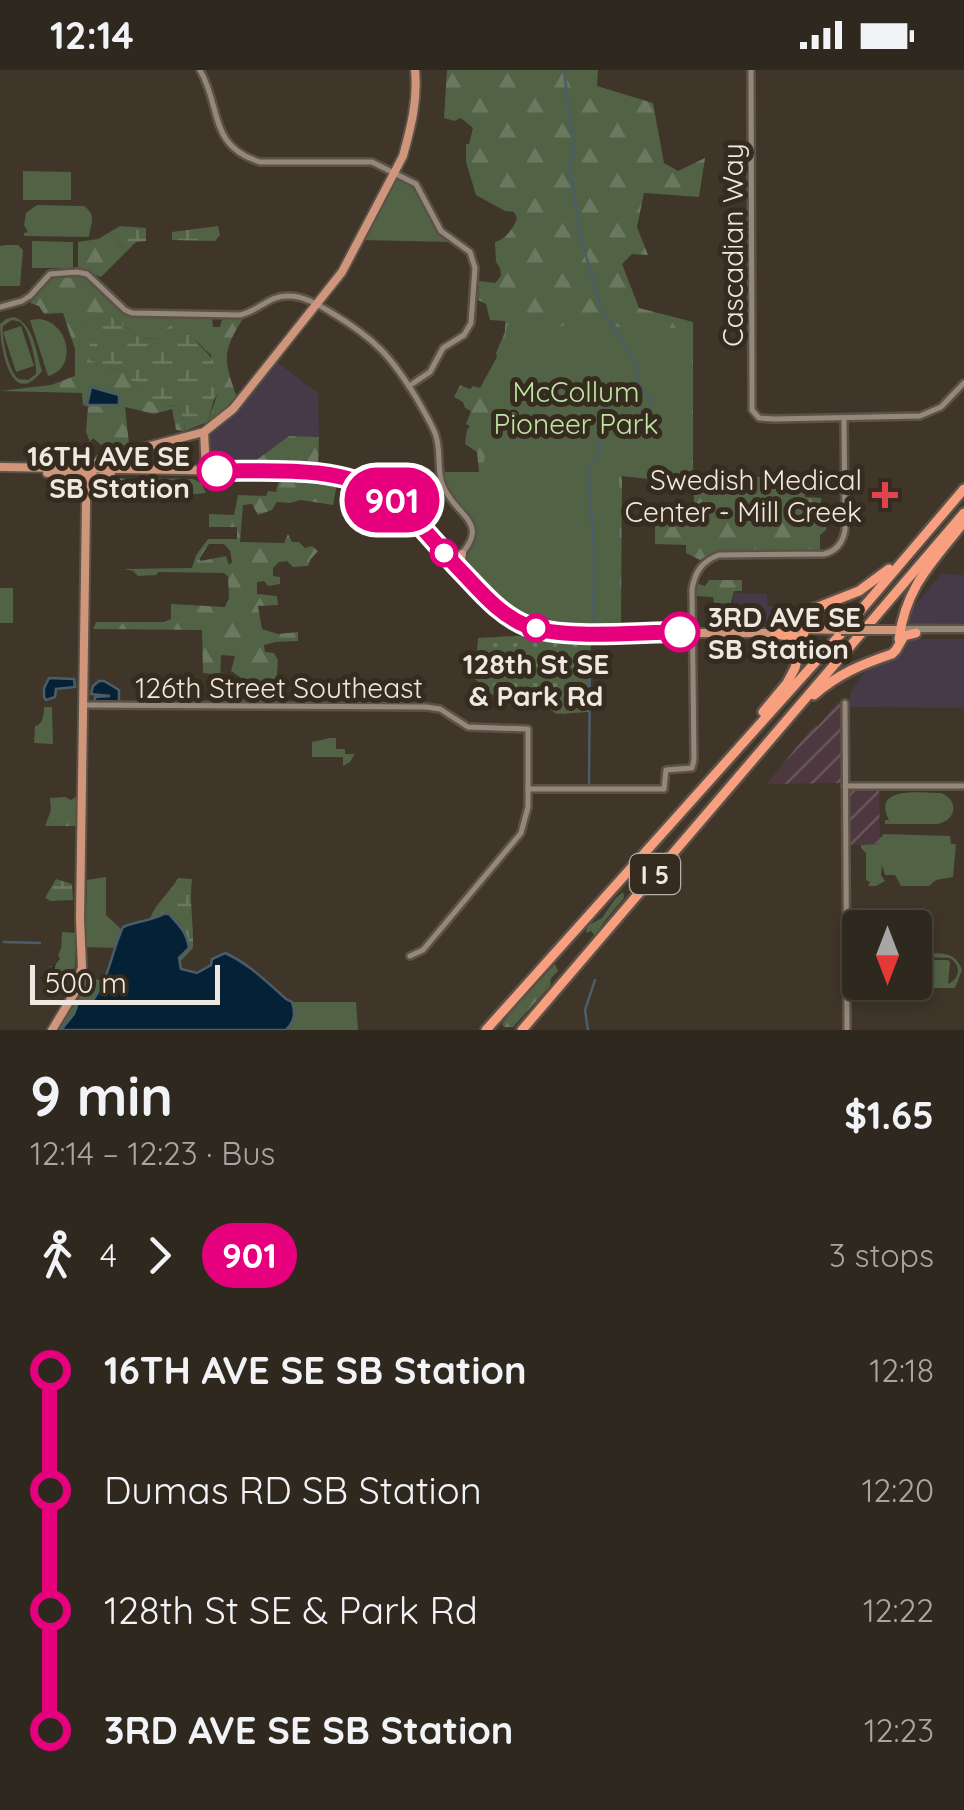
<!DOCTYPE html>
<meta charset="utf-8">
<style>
body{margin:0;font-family:Quicksand,sans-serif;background:#373028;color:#f1f3f6;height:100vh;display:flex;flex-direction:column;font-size:38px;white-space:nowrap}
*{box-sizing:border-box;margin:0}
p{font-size:32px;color:#a7a6a4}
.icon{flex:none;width:55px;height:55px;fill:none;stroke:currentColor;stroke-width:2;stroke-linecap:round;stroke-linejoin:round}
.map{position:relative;height:960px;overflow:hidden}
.details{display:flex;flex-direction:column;background:#2f281f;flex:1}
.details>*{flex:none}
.badge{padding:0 20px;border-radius:32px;font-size:35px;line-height:65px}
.needle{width:65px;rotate:180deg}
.fabs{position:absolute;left:842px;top:840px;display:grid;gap:20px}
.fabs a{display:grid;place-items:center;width:90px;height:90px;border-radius:10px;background:#2f281f;box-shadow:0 5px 15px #0003,0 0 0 2px #4a443d;font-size:50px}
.scale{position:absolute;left:30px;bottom:25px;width:190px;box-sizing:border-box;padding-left:10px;border:5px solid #efe8e0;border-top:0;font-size:28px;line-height:35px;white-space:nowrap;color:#efe8e0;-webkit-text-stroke:8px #352b1f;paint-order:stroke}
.map>.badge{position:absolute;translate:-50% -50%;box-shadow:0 0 0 5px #fff}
.legs{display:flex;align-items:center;gap:15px;height:110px;padding:0 30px;font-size:32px}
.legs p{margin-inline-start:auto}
.summary{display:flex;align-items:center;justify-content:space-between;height:170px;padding:0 30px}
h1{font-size:55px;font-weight:700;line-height:75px}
ul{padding:0 30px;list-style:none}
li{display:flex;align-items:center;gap:35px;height:120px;font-size:38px}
li i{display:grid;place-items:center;width:15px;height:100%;margin:0 12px;background:currentColor}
li i::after{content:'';width:25px;height:25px;margin:-12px;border:8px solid;border-radius:50%;background:#2f281f}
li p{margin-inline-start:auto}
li:first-child i{background:linear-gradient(#0000 50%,currentColor 0)}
li:last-child i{background:linear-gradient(currentColor 50%,#0000 0)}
.status{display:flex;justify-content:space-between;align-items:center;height:70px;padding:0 50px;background:#2f281f;direction:ltr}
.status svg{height:28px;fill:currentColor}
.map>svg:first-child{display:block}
</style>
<div class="status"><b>12:14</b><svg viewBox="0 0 49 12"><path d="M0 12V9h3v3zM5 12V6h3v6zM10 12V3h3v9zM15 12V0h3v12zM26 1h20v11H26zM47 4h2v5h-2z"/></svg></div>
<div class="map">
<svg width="964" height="960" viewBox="0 0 964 960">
<defs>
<pattern id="industrial-furrows" width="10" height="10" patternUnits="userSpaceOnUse" patternTransform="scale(2.5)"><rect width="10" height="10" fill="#4c383e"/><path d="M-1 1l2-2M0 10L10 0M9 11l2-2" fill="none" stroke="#66555a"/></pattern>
<pattern id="grass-dots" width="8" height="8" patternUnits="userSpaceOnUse" patternTransform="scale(2.5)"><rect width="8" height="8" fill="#516245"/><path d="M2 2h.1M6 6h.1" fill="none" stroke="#6a7860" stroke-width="1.8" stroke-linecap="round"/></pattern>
<pattern id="forest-firs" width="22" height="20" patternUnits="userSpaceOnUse" patternTransform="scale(2.5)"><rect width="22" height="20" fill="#516245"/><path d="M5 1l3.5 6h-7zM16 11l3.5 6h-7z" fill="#6a7860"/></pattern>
<pattern id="wetland-marsh" width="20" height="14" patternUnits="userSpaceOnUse" patternTransform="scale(2.5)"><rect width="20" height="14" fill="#516245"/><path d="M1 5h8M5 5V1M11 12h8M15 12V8" fill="none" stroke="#6a7860"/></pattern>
</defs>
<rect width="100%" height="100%" fill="#3f3529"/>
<g fill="#463948">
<path d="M277 292 318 323 319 367 289 366 254 392V397L208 398V363L237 343Z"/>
<path d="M941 504 964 505V553L909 554 911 540Z"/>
<path d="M734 523 767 524V536H776V555L726 557V539L732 536Z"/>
<path d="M909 569H964V638L849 637 851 621 864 603 905 582Z"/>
</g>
<g fill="url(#industrial-furrows)">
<path d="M837 633H843L841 713 767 714 815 654 818 656Z"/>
<path d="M879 719 880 774 849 775 848 722 850 720Z"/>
</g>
<path fill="url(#grass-dots)" d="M535 565 591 567 589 642 557 644 543 635 503 634 475 609 478 568Z"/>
<g fill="url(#forest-firs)" fill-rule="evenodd">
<path d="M447 0H598L597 16 653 33 664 93 678 101 705 88 699 127 644 123 637 157 648 185 632 184 622 194 639 238 693 252V404L805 409V427L821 428C821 439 828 450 826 460L820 465V481H720L700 490 686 483V475L655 474V452L694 454V423L684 413 622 406 621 557 581 556 489 404 443 407 442 402H479L477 382 465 374 467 360 470 356 466 354 471 341 465 338 463 332 454 327 460 315 470 319 473 316 480 318 497 287 496 283 505 262V251L490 250 486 234 478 230 479 211 495 213 501 206 500 198 496 192 495 172C505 170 514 158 517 148L514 142 505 141 476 125 466 92V74H469L473 58 461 48 454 51 444 48Z"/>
<path d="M110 162 126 182 101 207 78 198V172L98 169Z"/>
<path d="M63 205C68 205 74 205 80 206 101 211 111 238 132 246H212L213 257H220L223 247H244C221 283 224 289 237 328L226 341 208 352 218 322 214 314 211 285 191 266 159 269 140 268 112 247 82 250 93 265 94 269 89 277 108 299 126 301C141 328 145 334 177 336L185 352 184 361 176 360 172 339 154 344 125 337 129 374 107 380 93 368 90 372 86 362 88 336 83 335 82 323 0 321 51 315 75 306V279L63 243 44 244 39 236 30 233 51 207ZM91 317 118 325 119 334H88Z"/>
<path d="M289 366 319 367 318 397H257L255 391Z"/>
<path d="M280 406 338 408 333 435 301 430 290 433 277 432 272 440 258 445 252 434 243 435 240 472 284 473 288 464 292 472H299L305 478 312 476 318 481 310 490 308 496 293 497 287 491 279 492 273 498V506L280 507V514L268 516 264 511 257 512V524L277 526 278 535 258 536 262 559 278 564 298 562V571L276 572 264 575 265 582 274 583 278 590 275 633 235 634 243 609 231 601 235 586 221 585 220 612 215 613 213 604 203 603 202 560 93 559 96 552H164L171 549V534L225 537 229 528 228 506 223 503 158 502 156 505 138 506 133 501 124 499 192 498 196 485 208 469H237V457H209V444L234 445 238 425 266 426 268 421 276 422ZM209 474H224L230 481 232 492 229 495 226 486 201 491 199 489Z"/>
<path d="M104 408 134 409 137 412V424L93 425V418Z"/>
<path d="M144 408 193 409 201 413 206 423 169 427 155 423 140 424V411Z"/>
<path d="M709 510H742V521H734L730 536 715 538 713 527 695 526 696 513 705 516Z"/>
<path d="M78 725V756H45L51 740 50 728 65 727 71 730Z"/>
<path d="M623 822 624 828 603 853 596 865H594L591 861 586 863 587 856 602 848 615 829Z"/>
<path d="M555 894 558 901 551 908 550 916 513 957H504L502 954 513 939Z"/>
</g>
<g fill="url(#wetland-marsh)">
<path d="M120 156 146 158V171L136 172 126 182 110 162Z"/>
<path d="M218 156 220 165 215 171 172 170V162Z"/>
<path d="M92 242 112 247 140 268 159 269C165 258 169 255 182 252L189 256C194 282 222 280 214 314L219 322 214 329 208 352 184 361 185 352 177 336C144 334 142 330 126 301L108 299 89 290C85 265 102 277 82 250L84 243Z"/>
<path d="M178 808 192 809C189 833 194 854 193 878L179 893V888C200 870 179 855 164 844L150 849C155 833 170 823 178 808Z"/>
<path d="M56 809 72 814 73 830 51 831 45 828Z"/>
</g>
<g fill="#516245" fill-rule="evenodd">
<path d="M23 101 71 102V130H23Z"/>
<path d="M394 104 415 114 442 164 452 172 360 170Z"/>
<path d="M37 135 84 136C98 146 90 154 89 167L24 166V163L28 162 24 155 26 143Z"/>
<path d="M32 171 73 172V198H32Z"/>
<path d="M5 175H18L23 180 20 216H0V176Z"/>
<path d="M14 247C34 254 36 282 42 301 11 341 0 277 0 254L6 249ZM12 250C15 251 18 251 20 252 29 258 37 294 36 304L28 310C25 309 22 310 19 309 9 304 1 266 3 256Z"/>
<path d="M39 249C68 251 79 298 48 306L30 250Z"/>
<path d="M507 255 683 258 681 404 619 405 621 563 547 561 507 545 465 505 462 487 472 469 471 454 445 421 440 403H482Z"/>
<path d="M21 256 34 296 16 302 3 262Z"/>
<rect x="0" y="518" width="13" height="35"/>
<path d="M44 637H52L53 674 34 673 35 656C43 655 44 644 44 637Z"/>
<path d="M330 668H336V679H345V684H355L350 692 343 696V687H312V672Z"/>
<path d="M941 723C959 730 957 750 938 754H885V750H889C871 715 922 723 941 723Z"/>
<path d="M883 764 950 766 951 774H956L953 807 936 810 929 816H901L895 805H885L882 795 881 805 885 811 876 816H868L870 812 866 810V783L861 778V775L879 774 880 767H882Z"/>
<path d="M106 807V845L122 860 114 878 85 877 87 810Z"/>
<path d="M62 862 76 863 75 898 59 904 49 896H54L60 889 58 885 61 879Z"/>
<path d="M915 884C934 884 955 878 962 900L955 918H904L900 913 915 912V890H948L950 892 948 914C961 908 961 895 950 888L915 887Z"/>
<path d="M84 907 105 911C100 926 91 933 76 937L74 944 61 960H57L81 925 77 922Z"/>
<path d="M292 932H356L358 960H286C294 950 296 946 292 932Z"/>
</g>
<g fill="#052136" stroke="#4b5d69" stroke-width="2.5">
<path d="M91 317 119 325V335H87Z"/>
<path d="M49 608 74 609 75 617 56 619 55 627 46 630 44 627V618Z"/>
<path d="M99 611H104L119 620V632L95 631V627L110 626 91 624 93 616Z"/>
<path d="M164 844H169C179 855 187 863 189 878L179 888 181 899 197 903 211 895 212 889 225 883C248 893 267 912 286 929L292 932C296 944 294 952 286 960H61L74 944 78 933H91C109 910 111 883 123 857 137 851 151 851 164 844Z"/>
</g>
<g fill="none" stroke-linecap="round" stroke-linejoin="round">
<g stroke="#4b5d69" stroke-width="2.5">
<path d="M564 0 574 81 569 96 582 172 601 237 636 295 638 314 650 327 651 333 647 340 610 359 600 367 599 384 588 397 595 492 593 542 597 554"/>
<path d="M589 716 590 586"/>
<path d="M4 872 40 873"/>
<path d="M588 960 585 940 595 910"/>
</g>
<g stroke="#5a5147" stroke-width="10">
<g id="tertiary">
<path d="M200 0C222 38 208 76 260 92H372L416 114 441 161 470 182 475 198 471 253 464 265 443 278 430 302 409 316"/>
<path d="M751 0 752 318V340L759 348 775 349 920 346 941 337 964 313"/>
<path d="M0 237 22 231 30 226 50 204 77 202 87 204 125 240 132 243 240 245C259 241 269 225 289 226 304 226 319 235 332 243 375 269 391 286 417 329 423 340 430 351 435 363 442 380 436 400 443 416 458 450 495 452 453 493"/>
<path d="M845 633 847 960"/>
<path d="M84 635 426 637 440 639 468 657 528 659V737L521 763 423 880 410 886"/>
<path d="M845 716H964"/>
<path d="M528 719H664L666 700 692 698 694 690 692 519C695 502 702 491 719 485L824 484C837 481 843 472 845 460L844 349"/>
</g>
</g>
<g stroke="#5a5147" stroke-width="11">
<path id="secondary" d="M901 559H964"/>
</g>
<g stroke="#5a5147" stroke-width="12">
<g id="primary">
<path d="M204 362 206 401"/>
<path d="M0 397 295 402"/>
<path d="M294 402C396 381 438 501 510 547 525 557 543 561 561 563H798L804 560"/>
<path d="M47 403 93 405"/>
<path d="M87 419 100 407 111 405"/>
<path d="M462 484 461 491 465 500"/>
<path d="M800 559 841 560"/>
<path d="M878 560H901"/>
<path d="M52 960 75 922 82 897 80 849 86 436C86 419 87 397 103 388L204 362 233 339 342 202 403 86C411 57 418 30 415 0"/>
</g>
</g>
<g stroke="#5a5147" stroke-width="14">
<g id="motorway">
<path d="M775 564 796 567 801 576"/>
<path d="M899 569C906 516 932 493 964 452"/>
<path d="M814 625C838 604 862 594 892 584L896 580 904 566 916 563"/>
<path d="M763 642 787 613 795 598 809 543 813 539 859 521 889 499"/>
<path d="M486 960 838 567 964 419"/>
<path d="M522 960 964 443"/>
</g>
</g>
<use href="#tertiary" stroke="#95887a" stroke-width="5"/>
<use href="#secondary" stroke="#95887a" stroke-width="6"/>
<use href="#primary" stroke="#d0967c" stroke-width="8"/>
<use href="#motorway" stroke="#f79f7e" stroke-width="9"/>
<g stroke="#5a5147" stroke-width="12" stroke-linecap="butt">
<path id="primary-bridge" d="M841 560H878"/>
</g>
<use href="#primary-bridge" stroke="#d0967c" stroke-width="8"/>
</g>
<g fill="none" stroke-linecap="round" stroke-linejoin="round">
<g stroke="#fff" stroke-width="22">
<path id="line-1" d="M217 401C271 401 342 395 388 426 412 442 441 481 463 503 482 523 500 545 527 556 566 570 637 562 680 562"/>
</g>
<use href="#line-1" stroke="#e6007e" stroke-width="15"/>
</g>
<g fill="#fff" stroke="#e6007e" stroke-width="5">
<circle cx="217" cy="401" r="18"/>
<circle cx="444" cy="483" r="12"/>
<circle cx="536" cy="558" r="12"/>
<circle cx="680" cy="562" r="18"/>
</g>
<path fill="#e0444e" stroke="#352b1f" stroke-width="4" d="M880 410h10v10h10v10h-10v10h-10v-10h-10v-10h10z"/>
<g text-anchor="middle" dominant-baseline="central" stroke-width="10" stroke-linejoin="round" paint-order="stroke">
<rect fill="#352b1f" stroke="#b7afa6" stroke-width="2.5" x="630" y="784" width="50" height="40" rx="8"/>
<g font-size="25" font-weight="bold" fill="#efe8e0">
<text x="655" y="804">I 5</text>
</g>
<g font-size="28" fill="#efe8e0" stroke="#352b1f">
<text transform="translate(732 175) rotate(-90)">Cascadian Way</text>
<text x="279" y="617">126th Street Southeast</text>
</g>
<g font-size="28" fill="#bfe4a3" stroke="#352b1f">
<text x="576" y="321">McCollum<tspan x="576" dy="32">Pioneer Park</tspan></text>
</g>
<g font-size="28" font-weight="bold" fill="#efe8e0" stroke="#352b1f" text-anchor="end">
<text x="190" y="385">16TH AVE SE<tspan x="190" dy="32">SB Station</tspan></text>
<text x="708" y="546" text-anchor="start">3RD AVE SE<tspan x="708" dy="32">SB Station</tspan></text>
<text x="536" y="593" text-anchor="middle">128th St SE<tspan x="536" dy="32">&amp; Park Rd</tspan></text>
</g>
<g font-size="28" fill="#efe8e0" stroke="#352b1f" text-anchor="end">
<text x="862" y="409">Swedish Medical<tspan x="862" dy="32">Center - Mill Creek</tspan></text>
</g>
</g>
</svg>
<div class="fabs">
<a><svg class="needle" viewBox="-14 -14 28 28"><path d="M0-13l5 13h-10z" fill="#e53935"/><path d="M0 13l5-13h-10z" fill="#a7a6a4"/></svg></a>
</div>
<div class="scale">500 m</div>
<b class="badge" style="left:392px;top:430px;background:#e6007e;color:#fff">901</b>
</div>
<section class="details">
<div class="summary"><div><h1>9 min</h1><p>12:14 – 12:23 · Bus</p></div><b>$1.65</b></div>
<div class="legs"><svg class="icon" aria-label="walk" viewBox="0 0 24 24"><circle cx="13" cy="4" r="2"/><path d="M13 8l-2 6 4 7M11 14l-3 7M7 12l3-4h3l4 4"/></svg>4<svg class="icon" aria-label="forward" viewBox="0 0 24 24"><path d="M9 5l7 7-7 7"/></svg><b class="badge" style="background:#e6007e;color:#fff">901</b><p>3 stops</p></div>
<ul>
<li><i style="color:#e6007e"></i><b>16TH AVE SE SB Station</b><p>12:18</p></li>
<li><i style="color:#e6007e"></i><span>Dumas RD SB Station</span><p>12:20</p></li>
<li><i style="color:#e6007e"></i><span>128th St SE &amp; Park Rd</span><p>12:22</p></li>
<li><i style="color:#e6007e"></i><b>3RD AVE SE SB Station</b><p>12:23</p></li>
</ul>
</section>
